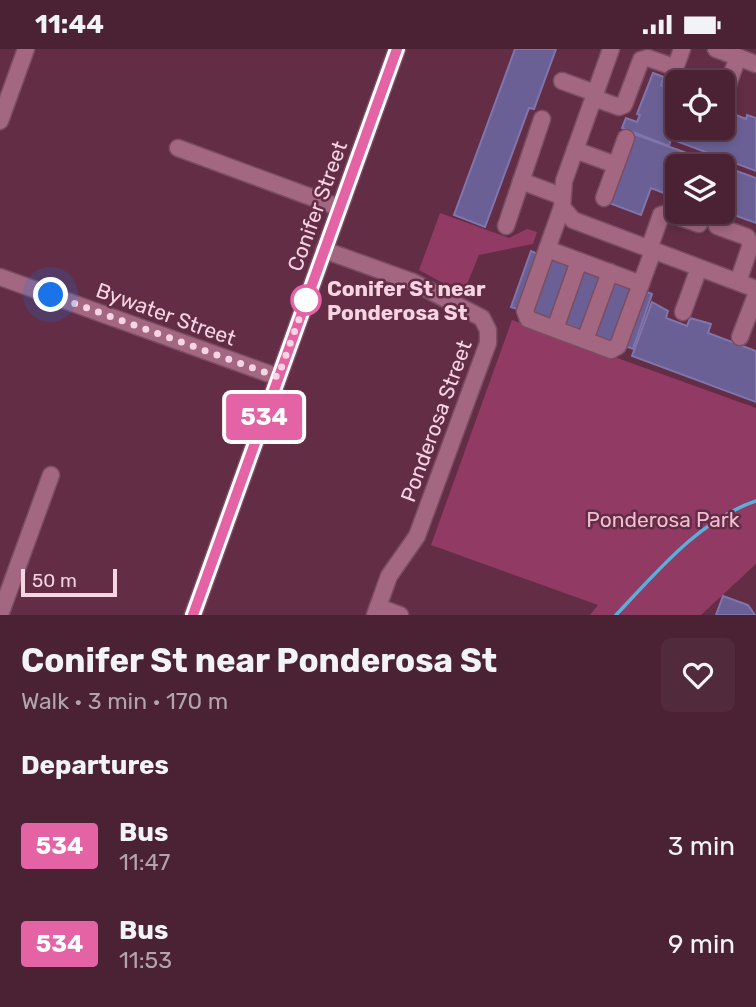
<!DOCTYPE html>
<meta charset="utf-8">
<style>
body{margin:0;font-family:Rubik,sans-serif;background:#512a3c;color:#f1f3f6;height:100vh;display:flex;flex-direction:column;font-size:26px;white-space:nowrap}
*{box-sizing:border-box;margin:0}
p{font-size:23px;color:#b2a4ac}
.icon{flex:none;width:38px;height:38px;fill:none;stroke:currentColor;stroke-width:2;stroke-linecap:round;stroke-linejoin:round}
.map{position:relative;height:566px;overflow:hidden}
.panel{display:flex;flex-direction:column;background:#4a2234;flex:1}
.panel>*{flex:none}
.badge{padding:0 14px;border-radius:5px;font-size:24px;line-height:46px}
.buttons{position:absolute;left:665px;top:21px;display:grid;gap:14px}
.buttons a{display:grid;place-items:center;width:70px;height:70px;border-radius:10px;background:#4a2234;box-shadow:0 4px 10px #0003,0 0 0 2px #613f4f;font-size:35px}
.scale{position:absolute;left:21px;bottom:18px;width:96px;box-sizing:border-box;padding-left:7px;border:4px solid #f6d4e1;border-top:0;font-size:19px;line-height:24px;white-space:nowrap;color:#f6d4e1;-webkit-text-stroke:5px #622d45;paint-order:stroke}
.you{position:absolute;width:35px;height:35px;margin:-18px;border:5px solid #fff;border-radius:50%;background:#1a73e8;box-shadow:0 0 0 10px #1a73e833}
.map>.badge{position:absolute;translate:-50% -50%;box-shadow:0 0 0 4px #fff}
h2{padding:0 21px;font-size:26px;line-height:63px}
.round{display:grid;place-items:center;flex:none;width:74px;height:74px;border-radius:10px;background:#512a3c}
.head{display:flex;align-items:center;justify-content:space-between;height:119px;padding:0 21px}
h1{font-size:33px;font-weight:700;line-height:52px}
ul{padding:0;list-style:none}
li{display:flex;align-items:center;gap:21px;height:98px;padding:0 21px}
li div{flex:1}
li b{display:block;font-size:26px}
li em{font-style:normal}
li .badge{min-width:77px;font-weight:700;text-align:center}
.status{display:flex;justify-content:space-between;align-items:center;height:49px;padding:0 35px;background:#4a2234;direction:ltr}
.status svg{height:19px;fill:currentColor}
.map>svg:first-child{display:block}
</style>
<div class="status"><b>11:44</b><svg viewBox="0 0 49 12"><path d="M0 12V9h3v3zM5 12V6h3v6zM10 12V3h3v9zM15 12V0h3v12zM26 1h20v11H26zM47 4h2v5h-2z"/></svg></div>
<div class="map">
<svg width="756" height="566" viewBox="0 0 756 566">
<rect width="100%" height="100%" fill="#622d45"/>
<g fill="#903a64">
<path d="M440 164 509 189 527 180 537 183 533 195 479 206 463 245 419 221Z"/>
<path d="M512 271 756 359V515L701 566H590L598 556 431 496Z"/>
</g>
<g fill="none" stroke-linecap="round" stroke-linejoin="round">
<path stroke="#59b0db" stroke-width="3.5" d="M616 566C656 524 699 471 756 452"/>
</g>
<g fill="#6b6095" stroke="#8075ac" stroke-width="2">
<path d="M515 0H556L534 60 529 59 485 178 454 166Z"/>
<path d="M653 24 664 28 661 36 677 41V79H723V61L746 70 747 66 756 69V122L671 90 669 97 622 79 626 69 637 73 640 66 637 65Z"/>
<path d="M634 85 756 129V174L723 162V117H677V149L651 139 641 166 609 154Z"/>
<path d="M531 202 540 206 521 261 511 258Z"/>
<path d="M550 208 570 215 550 270 530 263Z"/>
<path d="M581 219 601 226 582 281 562 273Z"/>
<path d="M612 230 632 238 612 292 592 285Z"/>
<path d="M642 241 652 245 633 300 623 296Z"/>
<path d="M652 253 668 262 666 269 687 277 690 269 711 275 708 284 756 302V353L632 307Z"/>
<path d="M723 547 748 556 755 566H716Z"/>
</g>
<g fill="none" stroke-linecap="round" stroke-linejoin="round">
<g stroke="#7a4d62" stroke-width="19">
<g id="minor">
<path d="M611 0 564 132 562 158 573 171 756 240"/>
<path d="M716 0 756 15"/>
<path d="M562 32 595 44"/>
<path d="M594 49 619 58 624 56 641 11 648 9 671 17 677 14 682 0"/>
<path d="M723 49 738 8"/>
<path d="M0 72 26 0"/>
<path d="M178 99 338 158"/>
<path d="M575 101 616 116"/>
<path d="M521 132 561 147"/>
<path d="M604 149 626 89"/>
<path d="M562 158 525 262 528 270 611 301 618 297 653 202"/>
<path d="M506 177 542 70"/>
<path d="M717 177 747 188 751 195 738 233"/>
<path d="M547 200 641 235"/>
<path d="M649 200 661 166 668 164 699 175"/>
<path d="M324 201 413 233 482 269 488 281V294L417 487 389 527 375 566"/>
<path d="M0 228 278 328"/>
<path d="M683 263 699 219"/>
<path d="M555 280 579 212"/>
<path d="M740 288 756 246"/>
<path d="M585 291 610 223"/>
<path d="M378 558 400 566"/>
<path d="M0 566 51 426"/>
<path d="M193 566 397 0"/>
</g>
</g>
<use href="#minor" stroke="#a36781" stroke-width="16"/>
</g>
<g fill="none" stroke-linecap="round" stroke-linejoin="round">
<g stroke="#fff" stroke-width="16">
<path id="line" d="M193 566 397 0"/>
</g>
<use href="#line" stroke="#e463a4" stroke-width="10"/>
<path stroke="#f6d4e1" stroke-width="7" stroke-dasharray="0 12.6" d="M51 246 278 328 306 251"/>
</g>
<circle fill="#fff" stroke="#e463a4" stroke-width="3.5" cx="306" cy="251" r="14"/>
<g text-anchor="middle" dominant-baseline="central" stroke-width="5" stroke-linejoin="round" paint-order="stroke">
<g font-size="21" fill="#f6d4e1" stroke="#622d45">
<text transform="translate(317 157) rotate(-70)">Conifer Street</text>
<text transform="translate(166 265) rotate(20)">Bywater Street</text>
<text transform="translate(436 372) rotate(-70)">Ponderosa Street</text>
</g>
<g font-size="21" font-weight="bold" fill="#f6d4e1" stroke="#622d45" text-anchor="start">
<text x="327" y="239">Conifer St near<tspan x="327" dy="24">Ponderosa St</tspan></text>
</g>
<g font-size="21" fill="#f2bed3" stroke="#622d45">
<text x="663" y="470">Ponderosa Park</text>
</g>
</g>
</svg>
<div class="buttons">
<a><svg class="icon" aria-label="locate" viewBox="0 0 24 24"><circle cx="12" cy="12" r="6"/><path d="M12 2v4M12 18v4M2 12h4M18 12h4"/></svg></a>
<a><svg class="icon" aria-label="layers" viewBox="0 0 24 24"><path d="M12 4l9 5-9 5-9-5zM3 14l9 5 9-5"/></svg></a>
</div>
<div class="scale">50 m</div>
<div class="you" style="left:51px;top:246px"></div>
<b class="badge" style="left:264px;top:368px;background:#e463a4;color:#fff">534</b>
</div>
<section class="panel">
<div class="head"><div><h1>Conifer St near Ponderosa St</h1><p>Walk · 3 min · 170 m</p></div><a class="round"><svg class="icon" aria-label="heart" viewBox="0 0 24 24"><path d="M12 20l-8-8c-3-5 5-10 8-4 3-6 11-1 8 4z"/></svg></a></div>
<h2>Departures</h2>
<ul>
<li><span class="badge" style="background:#e463a4;color:#fff">534</span><div><b>Bus</b><p>11:47</p></div><em>3 min</em></li>
<li><span class="badge" style="background:#e463a4;color:#fff">534</span><div><b>Bus</b><p>11:53</p></div><em>9 min</em></li>
</ul>
</section>
